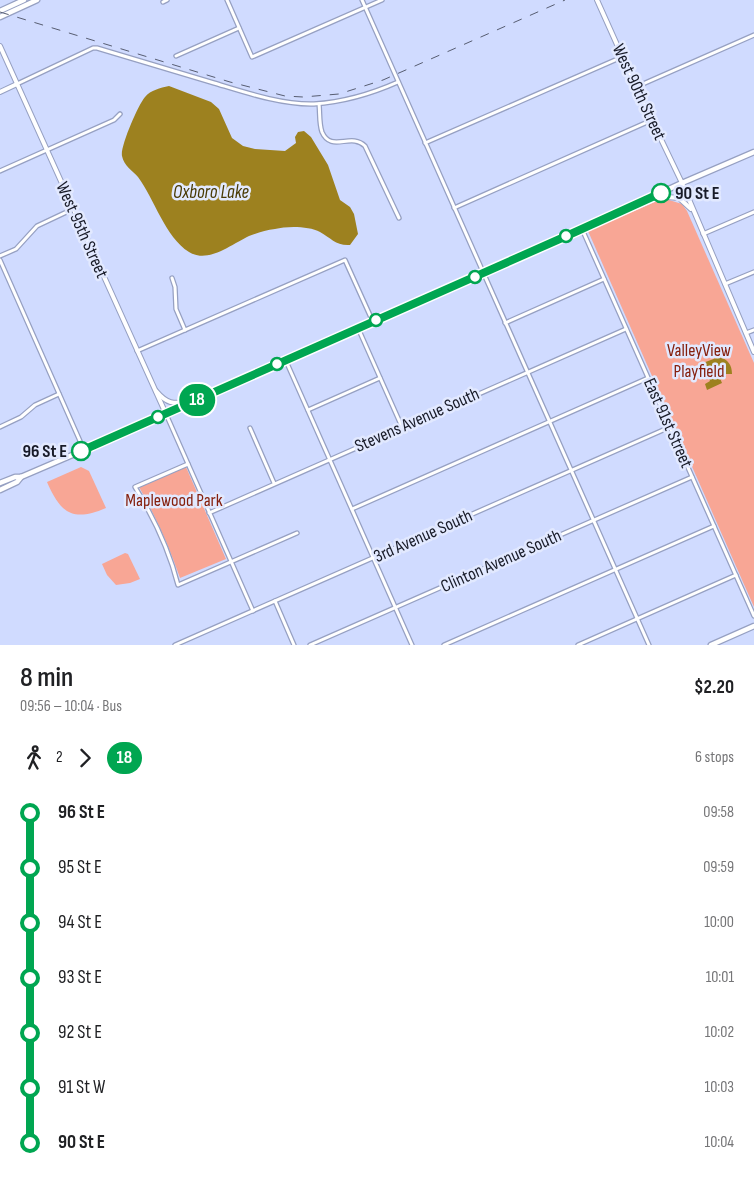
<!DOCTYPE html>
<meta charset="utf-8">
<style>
body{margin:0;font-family:"Sofia Sans Condensed",sans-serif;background:#f2f2f2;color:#202124;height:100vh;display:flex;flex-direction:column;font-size:19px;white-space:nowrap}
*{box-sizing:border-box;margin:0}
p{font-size:16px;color:#757577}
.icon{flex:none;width:28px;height:28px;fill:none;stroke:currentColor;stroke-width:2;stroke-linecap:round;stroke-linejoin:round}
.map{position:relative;height:645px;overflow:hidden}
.sheet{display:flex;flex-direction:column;background:#fff;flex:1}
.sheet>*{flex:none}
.badge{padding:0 10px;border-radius:16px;font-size:18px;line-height:32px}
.map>.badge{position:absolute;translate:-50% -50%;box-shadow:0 0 0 2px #fff}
.legs{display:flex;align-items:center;gap:8px;height:55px;padding:0 20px;font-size:16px}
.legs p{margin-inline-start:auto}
.head{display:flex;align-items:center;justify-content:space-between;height:85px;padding:0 20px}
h1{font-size:28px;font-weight:600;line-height:38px}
ul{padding:0 20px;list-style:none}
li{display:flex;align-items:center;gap:18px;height:55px;font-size:19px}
li i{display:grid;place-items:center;width:8px;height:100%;margin:0 6px;background:currentColor}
li i::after{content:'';width:12px;height:12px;margin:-6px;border:4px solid;border-radius:50%;background:#fff}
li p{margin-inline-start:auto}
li:first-child i{background:linear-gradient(#0000 50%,currentColor 0)}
li:last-child i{background:linear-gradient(currentColor 50%,#0000 0)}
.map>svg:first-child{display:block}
</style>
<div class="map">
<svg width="754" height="645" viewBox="0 0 754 645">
<rect width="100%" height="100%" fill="#d0dbff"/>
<g fill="#f8a695">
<path d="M669 200 682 204 687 211 754 363V607L588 231 657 201Z"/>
<path d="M81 467 89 471 106 508C73 522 61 514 47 482Z"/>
<path d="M186 467 226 559 180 578C169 546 156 517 139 487Z"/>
<path d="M125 553 128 554 140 579 130 583 116 585 107 575 102 564Z"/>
</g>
<g fill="#9d811f">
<path d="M169 86 211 102 219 109 232 138 243 146 255 149 285 151 296 143 295 137 298 132 304 131 311 137 328 165 340 200 350 207 354 214 358 234 350 245C336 246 331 238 320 232 309 226 287 226 275 229 266 230 257 233 249 236 232 244 208 264 189 252 165 237 154 198 138 177 132 170 124 166 122 156 120 147 138 105 145 97 151 90 160 88 169 86Z"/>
<path d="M719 357C728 359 732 365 732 374H723L720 368 716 369 722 383 707 390 705 384 710 381 705 369H703L700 364Z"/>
</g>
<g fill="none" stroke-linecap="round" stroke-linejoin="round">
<g stroke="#96a0c2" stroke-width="5.5">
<g id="minor">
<path d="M227 0 252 57 382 0"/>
<path d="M362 0 649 645"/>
<path d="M163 2 167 0"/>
<path d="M176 56 239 28"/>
<path d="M17 84 93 48H97C136 60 175 71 214 83 244 92 282 105 314 104 344 102 371 94 398 82"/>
<path d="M636 87 754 35"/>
<path d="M319 104C320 112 319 124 322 132 331 153 351 132 365 146L399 218"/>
<path d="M425 143 622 57"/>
<path d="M0 171 114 120 120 114"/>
<path d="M454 208 652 120"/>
<path d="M582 229 754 616"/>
<path d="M703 234 754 212"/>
<path d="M0 256 16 249 37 226 73 209"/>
<path d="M0 260 84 450"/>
<path d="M172 278 175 287 176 309 185 330"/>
<path d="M725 284 754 272"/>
<path d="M505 323 604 279"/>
<path d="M358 328 402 427"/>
<path d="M746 333 754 330"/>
<path d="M137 351 345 260 373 322"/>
<path d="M286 361 412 645"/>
<path d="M308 410 380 378"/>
<path d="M166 414 253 611"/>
<path d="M0 427 21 417 35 405 59 394"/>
<path d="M250 428 274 483"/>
<path d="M188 464 135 487C154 518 169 549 178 585L297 533"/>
<path d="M352 509 648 378"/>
<path d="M209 513 626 329"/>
<path d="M275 601 294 645"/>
<path d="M175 645 670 427"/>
<path d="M310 645 692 477"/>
<path d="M444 645 714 526"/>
<path d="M578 645 736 575"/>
</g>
</g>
<g stroke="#96a0c2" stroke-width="6">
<g id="tertiary">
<path d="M597 0 636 87 682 183 754 352"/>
<path d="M0 46 166 414"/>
<path d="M0 92 17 84"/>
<path d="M655 196 679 198 691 209"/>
<path d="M156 391C167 404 173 404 189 402"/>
</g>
</g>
<g stroke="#96a0c2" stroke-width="7">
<g id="secondary">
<path d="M0 11 24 0"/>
<path d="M0 17 37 0"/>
<path d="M0 483 15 477H21L84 450 582 229 682 183 754 152"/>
<path d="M0 490 17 482 21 477"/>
<path d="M711 645 754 626"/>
</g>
</g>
<use href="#minor" stroke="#fff" stroke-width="3"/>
<use href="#tertiary" stroke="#fff" stroke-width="4"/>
<use href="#secondary" stroke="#fff" stroke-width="4.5"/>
<path stroke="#575d71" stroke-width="1" stroke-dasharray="9 9" stroke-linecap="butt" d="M0 12 230 82 285 96 303 97 339 94 383 80 565 0"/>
</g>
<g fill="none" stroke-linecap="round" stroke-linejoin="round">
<g stroke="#fff" stroke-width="11">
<path id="line-1" d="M81 451 562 238 661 193"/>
</g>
<use href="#line-1" stroke="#00a651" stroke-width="8"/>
</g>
<g fill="#fff" stroke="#00a651" stroke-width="2.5">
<circle cx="661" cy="193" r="9"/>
<circle cx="566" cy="236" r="6"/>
<circle cx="475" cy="277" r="6"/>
<circle cx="376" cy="320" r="6"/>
<circle cx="277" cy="364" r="6"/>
<circle cx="158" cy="417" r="6"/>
<circle cx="81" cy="451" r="9"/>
</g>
<g text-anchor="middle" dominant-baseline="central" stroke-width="5" stroke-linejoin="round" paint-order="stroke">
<g font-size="18" fill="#181b28" stroke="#e2e9ff">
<text transform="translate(639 92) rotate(65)">West 90th Street</text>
<text transform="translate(82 230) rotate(66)">West 95th Street</text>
<text transform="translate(417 420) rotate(-24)">Stevens Avenue South</text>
<text transform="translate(668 423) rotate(66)">East 91st Street</text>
<text transform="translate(423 536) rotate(-24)">3rd Avenue South</text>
<text transform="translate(501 561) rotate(-24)">Clinton Avenue South</text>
</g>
<g font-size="18" font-weight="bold" fill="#181b28" stroke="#e2e9ff" text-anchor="start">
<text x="675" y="193">90 St E</text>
<text x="67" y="451" text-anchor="end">96 St E</text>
</g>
<g font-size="18" fill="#85200e" stroke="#e2e9ff">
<text x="699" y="350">ValleyView<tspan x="699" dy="21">Playfield</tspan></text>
<text x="174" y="500">Maplewood Park</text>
</g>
<g font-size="19" font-style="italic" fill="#493a04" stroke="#e2e9ff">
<text x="211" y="192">Oxboro Lake</text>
</g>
</g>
</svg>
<b class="badge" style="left:197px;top:400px;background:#00a651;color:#fff">18</b>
</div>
<section class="sheet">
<div class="head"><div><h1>8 min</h1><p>09:56 – 10:04 · Bus</p></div><b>$2.20</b></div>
<div class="legs"><svg class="icon" aria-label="walk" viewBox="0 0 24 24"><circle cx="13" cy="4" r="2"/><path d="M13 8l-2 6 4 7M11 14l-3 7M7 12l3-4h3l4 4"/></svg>2<svg class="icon" aria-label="forward" viewBox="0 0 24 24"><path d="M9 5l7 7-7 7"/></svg><b class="badge" style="background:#00a651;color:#fff">18</b><p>6 stops</p></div>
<ul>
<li><i style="color:#00a651"></i><b>96 St E</b><p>09:58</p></li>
<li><i style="color:#00a651"></i><span>95 St E</span><p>09:59</p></li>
<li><i style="color:#00a651"></i><span>94 St E</span><p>10:00</p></li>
<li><i style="color:#00a651"></i><span>93 St E</span><p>10:01</p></li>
<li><i style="color:#00a651"></i><span>92 St E</span><p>10:02</p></li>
<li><i style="color:#00a651"></i><span>91 St W</span><p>10:03</p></li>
<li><i style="color:#00a651"></i><b>90 St E</b><p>10:04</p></li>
</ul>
</section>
